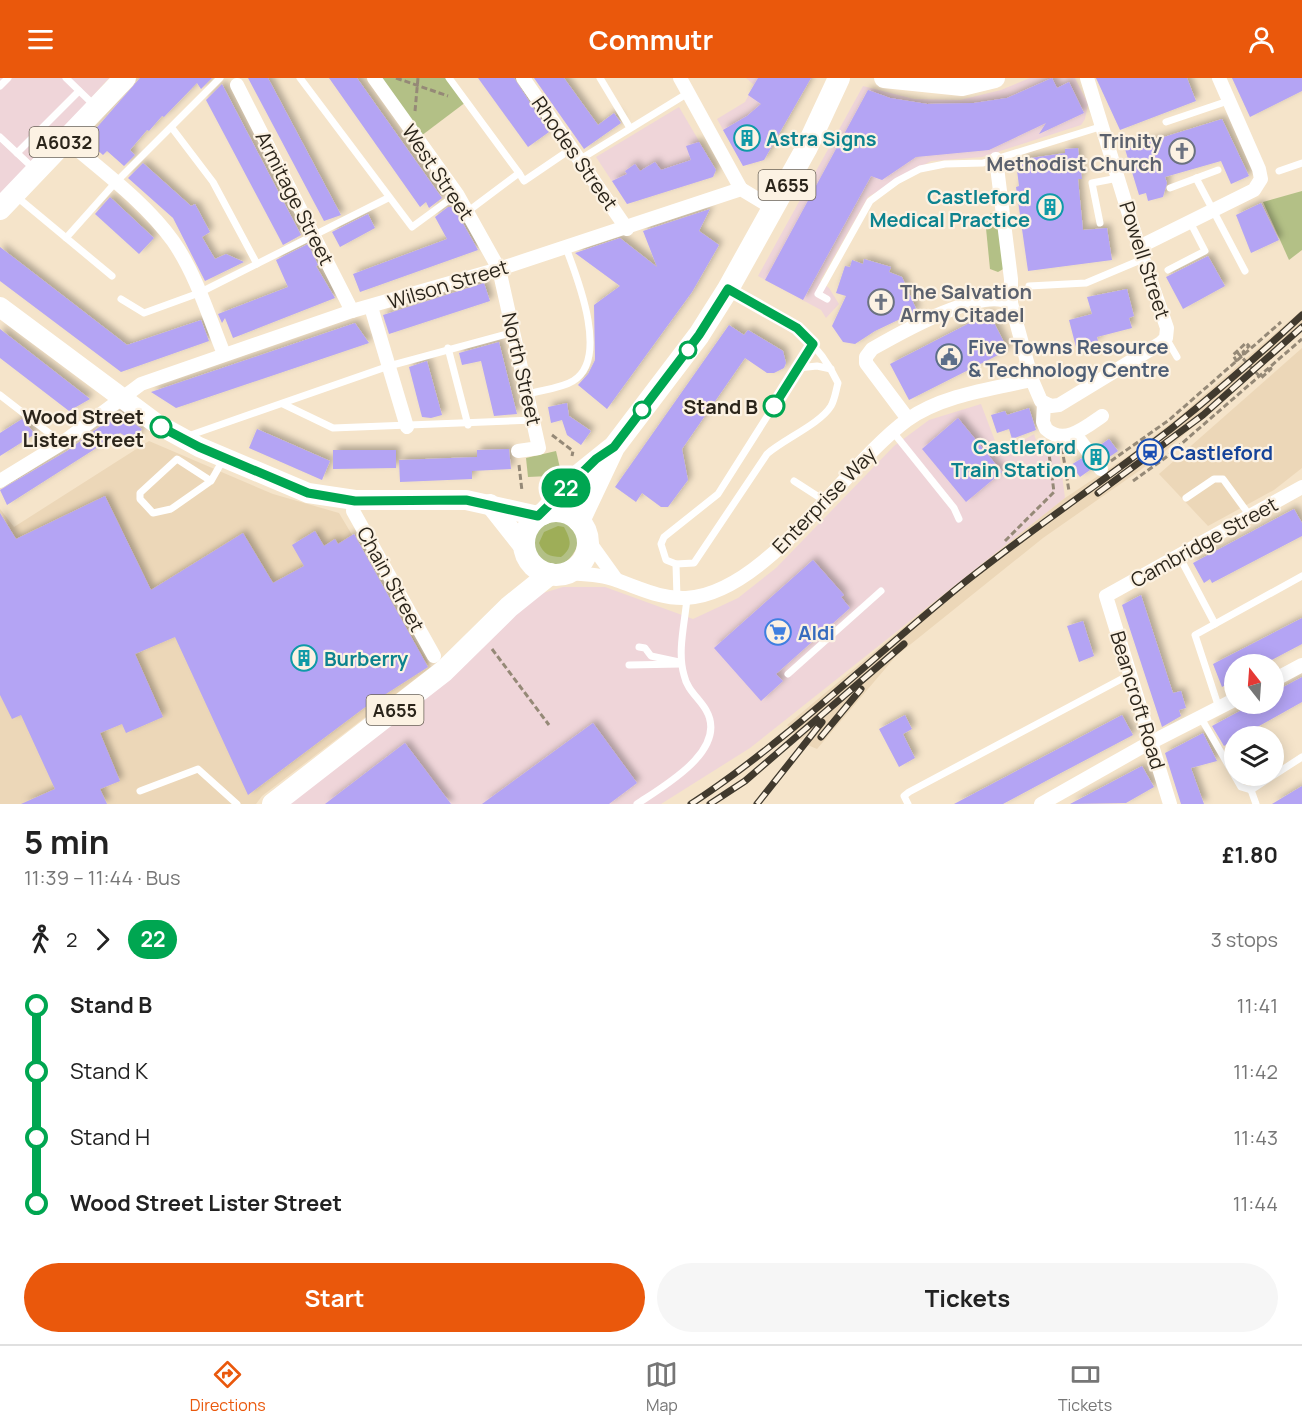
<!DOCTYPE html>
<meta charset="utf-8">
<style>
body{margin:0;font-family:Manrope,sans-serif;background:#f6f6f6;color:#222;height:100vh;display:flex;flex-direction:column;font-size:22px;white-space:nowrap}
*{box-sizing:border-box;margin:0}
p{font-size:20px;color:#767676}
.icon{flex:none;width:33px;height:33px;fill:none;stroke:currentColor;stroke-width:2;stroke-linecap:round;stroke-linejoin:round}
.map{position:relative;height:726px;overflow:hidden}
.sheet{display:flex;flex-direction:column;background:#fff;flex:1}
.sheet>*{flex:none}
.badge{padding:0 12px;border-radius:20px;font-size:21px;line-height:39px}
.needle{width:39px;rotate:343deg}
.buttons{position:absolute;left:1224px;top:576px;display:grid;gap:12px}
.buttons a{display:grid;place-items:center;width:60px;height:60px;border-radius:50%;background:#fff;box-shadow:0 3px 15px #0003;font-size:30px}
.map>.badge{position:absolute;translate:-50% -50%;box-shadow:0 0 0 3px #fff}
.legs{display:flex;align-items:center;gap:9px;height:66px;padding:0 24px;font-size:20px}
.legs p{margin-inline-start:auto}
.head{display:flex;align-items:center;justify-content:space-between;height:102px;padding:0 24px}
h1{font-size:33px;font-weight:700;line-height:45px}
.cta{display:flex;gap:12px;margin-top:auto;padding:12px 24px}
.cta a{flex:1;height:69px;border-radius:36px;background:#ea580c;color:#fff;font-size:24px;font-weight:700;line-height:69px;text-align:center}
.cta a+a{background:#f6f6f6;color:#222}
ul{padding:0 24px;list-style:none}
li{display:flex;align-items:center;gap:21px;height:66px;font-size:22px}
li i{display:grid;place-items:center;width:9px;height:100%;margin:0 8px;background:currentColor}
li i::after{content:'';width:15px;height:15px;margin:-8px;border:4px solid;border-radius:50%;background:#fff}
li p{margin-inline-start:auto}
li:first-child i{background:linear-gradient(#0000 50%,currentColor 0)}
li:last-child i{background:linear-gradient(currentColor 50%,#0000 0)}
header{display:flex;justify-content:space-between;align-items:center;height:78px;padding:0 24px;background:#ea580c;color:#fff;font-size:27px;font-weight:700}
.tab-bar{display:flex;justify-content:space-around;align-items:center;height:84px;border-top:2px solid #e0e0e0;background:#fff;font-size:16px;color:#767676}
.tab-bar a{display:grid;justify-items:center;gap:3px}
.tab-bar .selected{color:#ea580c}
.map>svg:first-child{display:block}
</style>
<header><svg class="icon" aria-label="menu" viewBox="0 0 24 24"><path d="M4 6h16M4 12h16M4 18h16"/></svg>Commutr<svg class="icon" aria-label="person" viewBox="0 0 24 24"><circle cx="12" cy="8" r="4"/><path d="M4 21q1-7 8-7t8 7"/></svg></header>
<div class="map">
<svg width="1302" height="726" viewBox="0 0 1302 726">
<defs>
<filter id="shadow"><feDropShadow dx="4" dy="-4" stdDeviation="3" flood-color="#0004"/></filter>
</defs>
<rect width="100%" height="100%" fill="#f5e4ca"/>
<g fill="#efd5d9">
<path d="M0 0H109L0 122Z"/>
<path d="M746 0H811L764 82 743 88 717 41 745 24 754 7Z"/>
<path d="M1030 0H1075L1088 26 1085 41 1081 47 982 79 931 83 868 119 820 203 829 210 839 226 826 240 821 232 758 198 863 8 914 21 960 22 1001 12Z"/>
<path d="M679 29 716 92 713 99 627 126 596 79Z"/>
<path d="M981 326 1000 376 1034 356 1039 371 1058 366 1065 420 750 670 661 726H289L540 516 563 509H605L693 541 738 520 776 490 894 368 929 342Z"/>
</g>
<g fill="#ecd7b8">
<path d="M1302 232V254L1156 381 1043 460 896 578 817 671 803 665 813 650 801 662 787 647 923 533 1065 420 1131 376 1181 337Z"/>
<path d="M1302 270V390L1274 412 1208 448 1159 396Z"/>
<path d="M149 363 273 416 339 435 431 589 262 718 256 726H0V431L14 449Z"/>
</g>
<g fill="#b3c086">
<path d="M374 0H449L466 24 417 61Z"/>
<path d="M1302 113V172L1289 182 1263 124Z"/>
<path d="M991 135 999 141 1005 190 998 194 990 191 985 140Z"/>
<path d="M556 373 560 390 549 398 528 399 526 380Z"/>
<path d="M555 439C606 450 560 513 534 478 519 458 537 443 555 439Z"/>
</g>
<path fill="#9eae58" d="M558 448 564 449C570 461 574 469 561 479 550 479 543 476 539 465L544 454Z"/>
<g fill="#b4a4f4" filter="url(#shadow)">
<path d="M140 0H212L201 11 197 5 164 39 162 38 149 53 147 52 130 72 135 77 124 88 107 73 103 77 86 62Z"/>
<path d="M248 0H268L341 137 324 143Z"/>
<path d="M329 0H357L442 120 429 130 426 124 420 129Z"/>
<path d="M478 0H514L549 54 528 69Z"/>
<path d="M534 0H564L598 47 614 35 621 45 584 71Z"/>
<path d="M758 0H811L764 82 743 88 723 52 747 38 761 26 748 17Z"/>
<path d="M1052 0 1057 10 1069 4 1084 35 1039 56 1046 45 989 72 916 79 882 102 871 98 803 222 765 202 868 12 890 20 927 26 974 25 1007 20Z"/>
<path d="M1096 0H1187L1196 23 1120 52Z"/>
<path d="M1232 0H1302V13L1250 39Z"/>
<path d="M222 6 301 157 283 167 206 22Z"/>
<path d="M1222 41 1249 98 1231 106 1221 83 1165 99 1167 105 1163 119 1148 123 1146 115 1139 117 1125 71Z"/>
<path d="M699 64 716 92 713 99 627 126 612 103 627 96 625 93 635 86 640 93 655 84 661 92 691 82 686 68Z"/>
<path d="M1078 70 1082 101H1078L1083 152 1107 150 1112 182 1028 193 1016 109 1019 108 1017 92 1024 81 1065 75V71Z"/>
<path d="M143 85 191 128 195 126 210 154 202 159 215 181 226 176 244 184 205 203 173 140 128 100Z"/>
<path d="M110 119 154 160 139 176 95 136Z"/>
<path d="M1261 125 1279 162 1251 175 1236 137Z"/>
<path d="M448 129H452L461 142 478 172 360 214 353 196 447 161 435 139Z"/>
<path d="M710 131 699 153 719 167 692 214 607 331 578 307 588 296 595 282 594 227 620 208 575 175 620 160 657 189 643 153Z"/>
<path d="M368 136 375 150 340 169 332 154Z"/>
<path d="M308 166 318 187 316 188 335 220 233 260 225 240 222 245 218 236 288 209 276 182Z"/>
<path d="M0 169 127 267 201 242 209 263 121 294 0 203Z"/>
<path d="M1208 178 1225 208 1183 231 1166 199Z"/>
<path d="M864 181 891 189 889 194 902 199 917 233 875 253 855 266 843 264 832 248 846 218 836 215 845 188 850 189 852 182 863 186Z"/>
<path d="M484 205 490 223 389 256 383 237Z"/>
<path d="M1127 211 1134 238 1129 240 1132 250 1097 259 1098 263 1076 269 1069 242 1092 236 1087 219Z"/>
<path d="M989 235 1008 272 909 322 890 286Z"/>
<path d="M355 245 369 265 176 330 151 314Z"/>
<path d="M729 247 744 257 748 252 783 273 786 285 784 290 774 295H767L745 280 682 371 688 402 668 429H661L642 415 636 424 615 409Z"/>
<path d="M0 251 90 321 69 333 0 280Z"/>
<path d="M499 264 517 336 494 338 481 283 462 287 459 275Z"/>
<path d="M427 283 442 337 431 340 422 339 409 289Z"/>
<path d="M567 325 569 338 591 353 581 367 567 357 562 342 551 345 548 329Z"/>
<path d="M1029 330 1036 352 1012 361 1009 351 997 355 991 337 1005 333 1007 337Z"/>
<path d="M118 335 142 351 134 363 120 355 7 427 0 412 67 373Z"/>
<path d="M958 340 1002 394 966 424 922 371Z"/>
<path d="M22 341 35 356 0 378V355Z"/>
<path d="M257 351 330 383 322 402 249 370Z"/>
<path d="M1109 361 1118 373 1105 382 1096 370Z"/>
<path d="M509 371 511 391 472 393V401L400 404 399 382 477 379V372Z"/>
<path d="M333 372H396V390L333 391Z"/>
<path d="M1082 380 1090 392 1080 399 1071 387Z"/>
<path d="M105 418 151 512 243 455 273 505 304 488 292 467 315 453 324 468 335 461 338 466 354 456 428 589 364 630 248 717 175 559 135 576 163 639 126 655 122 646 100 655 120 703 100 711 107 726H21L55 711 21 637 12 641 0 617V435L16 461Z"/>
<path d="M1294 431 1302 445V458L1212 505 1210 501 1204 505 1193 485Z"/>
<path d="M813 482 844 517 841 519 850 530 776 596 783 603 761 623 714 570Z"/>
<path d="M1141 517 1173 615 1181 613 1186 630 1179 632 1181 638 1162 649 1122 527Z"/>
<path d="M1302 540V566L1264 586H1234V602L1222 609 1213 586Z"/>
<path d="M1083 543 1094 578 1079 584 1067 548Z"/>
<path d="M1302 599V624L1241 658H1234V662L1224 668 1212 648 1253 626H1274V614Z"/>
<path d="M905 637 912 651 903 656 915 680 899 689 879 651Z"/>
<path d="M1122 637 1133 657 1059 696 1003 726H954Z"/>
<path d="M593 645 637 705 609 726H482Z"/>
<path d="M1203 655 1217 683 1191 690 1204 726H1181L1165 675Z"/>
<path d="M405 665 451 726H325Z"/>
<path d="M1142 688 1154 709 1126 725 1070 726Z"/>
<path d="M1302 708V726H1272Z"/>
</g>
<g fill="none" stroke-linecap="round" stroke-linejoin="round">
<g stroke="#958977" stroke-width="3" stroke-dasharray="6 3" stroke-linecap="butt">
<path d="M396 0 448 18"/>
<path d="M415 33 418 0"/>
<path d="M1237 274 1261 300 1271 291 1270 289"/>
<path d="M1237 284 1233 277 1246 265 1249 268 1243 274 1244 278"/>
<path d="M552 357 573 373 572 378"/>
<path d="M1062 370 1069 413"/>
<path d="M1111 383 1169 342 1281 244"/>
<path d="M519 387 522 413"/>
<path d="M1133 403 1165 380 1302 261"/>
<path d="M1005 463 1054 414 1048 368"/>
<path d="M492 571 549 647"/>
</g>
<g stroke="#fff" stroke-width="7">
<path d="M66 0 95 28"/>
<path d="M300 0 412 149 457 116"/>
<path d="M449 0 519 95"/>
<path d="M600 0 630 50"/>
<path d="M0 8 8 0"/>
<path d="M1166 44 1228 23"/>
<path d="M172 50 213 104 257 186"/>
<path d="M0 59 33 90"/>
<path d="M17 75 79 13"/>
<path d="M579 82 688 15"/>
<path d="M1279 93 1302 85"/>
<path d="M1196 100 1245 193"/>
<path d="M1170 110 1218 92"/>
<path d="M17 119 112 198"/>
<path d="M467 134 519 95 524 103 571 71"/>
<path d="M1100 145 1092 105 1118 100"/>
<path d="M66 160 115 105 220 0"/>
<path d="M1168 192 1205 173 1190 144"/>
<path d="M1029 208 1086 205 1143 181"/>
<path d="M731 212C778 240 813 252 838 305 836 312 835 321 831 328 820 346 784 361 767 376L694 485 676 486 666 482 661 466 664 459 718 416 813 266"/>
<path d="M121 221 144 235 199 215 388 120"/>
<path d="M827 221 818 216 870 123 897 103 920 91 945 86 983 85 1103 48"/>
<path d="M1166 260 1177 279"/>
<path d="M448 270 468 347"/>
<path d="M798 290 817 288 831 291"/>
<path d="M528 316C542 312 562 310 573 303 610 281 577 199 566 170"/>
<path d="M0 317 62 365"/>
<path d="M283 326 333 350 534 342"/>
<path d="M893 354 954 430 959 441"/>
<path d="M188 358 389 288 514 254"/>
<path d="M211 403 177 381 140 415V421L153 435 171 431 211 403 223 382"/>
<path d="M794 403 825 423"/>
<path d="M1186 420 1214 401H1223L1250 438"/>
<path d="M1179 478 1215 546"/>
<path d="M676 486 677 520"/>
<path d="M639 569 645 570 651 578 679 584"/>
<path d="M629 587 681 586"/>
<path d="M788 596 881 513"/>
<path d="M1219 630 1195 557 1302 498"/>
<path d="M1201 640 1241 709 1251 712"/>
<path d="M140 713 198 691 237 726"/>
<path d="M637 726C664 708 729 672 706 632 699 620 687 612 684 597 677 574 685 544 687 520"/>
<path d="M908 726 904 718 909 714 1129 597"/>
<path d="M1256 726 1251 712 1302 679"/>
</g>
<g stroke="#fff" stroke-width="14">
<path d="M374 0 457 116 499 191 539 370 518 373"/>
<path d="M523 0 627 151"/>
<path d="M680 0 741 111"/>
<path d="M237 7 352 233"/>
<path d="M66 62C102 93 145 124 173 163 196 196 209 239 224 276"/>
<path d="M996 81 1011 201V225L1032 302 1041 323 1051 328 1059 327 1161 265 1166 260 1167 250 1139 169 1087 0"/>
<path d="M1139 169 1254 112 1261 101 1259 91 1219 0"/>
<path d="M371 229 407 349"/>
<path d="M1044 326 1043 344 1046 351C1064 368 1086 349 1102 338"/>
<path d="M908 341 866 285V279L872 271C900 255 981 208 1011 225"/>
<path d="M1075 356 1101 391"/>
<path d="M0 403 62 365 141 306 352 233 499 191 741 111 774 131"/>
<path d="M355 422 353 433 434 578"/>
<path d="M588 462 616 501"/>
<path d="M567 495C583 496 601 496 616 502 640 510 660 521 686 520 766 516 844 388 907 342 942 317 991 311 1032 302"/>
<path d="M1274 602 1302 587"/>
<path d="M1041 726 1140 670 1234 622"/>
<path d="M1170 726 1106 518 1302 409"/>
</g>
<g stroke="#fff" stroke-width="20">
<path d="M884 0 962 8 995 0"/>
<path d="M0 229 157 346 199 369 308 415 355 422H466L538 438"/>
<path d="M490 426 524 469"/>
</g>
<g stroke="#fff" stroke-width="22">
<path d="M0 131 125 0"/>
<circle cx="556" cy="465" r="32"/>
<path d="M543 436 580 396 611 371"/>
<path d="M579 443 614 369 699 257 728 211 806 71 839 0"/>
<path d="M273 726 444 593 509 529 550 496"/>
</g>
<g stroke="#413a2e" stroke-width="7">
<g id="rail">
<path d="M1098 415 1203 337 1302 249"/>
<path d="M821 659 861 611"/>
<path d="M691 726C789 662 874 577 965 504 1033 450 1104 403 1172 350 1217 314 1260 276 1302 237"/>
<path d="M710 726 745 703 904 566"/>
<path d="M757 726 822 644"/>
</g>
</g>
<use href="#rail" stroke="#fcf2e3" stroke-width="4.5" stroke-dasharray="14" stroke-linecap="butt"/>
</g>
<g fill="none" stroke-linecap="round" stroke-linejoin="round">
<g stroke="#fff" stroke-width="14">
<path id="line-1" d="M161 349 199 369 308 415 355 423 466 422 538 438 596 381 614 369 699 257 728 211 797 250 813 266 774 328"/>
</g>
<use href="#line-1" stroke="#00a651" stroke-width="9"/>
</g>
<defs>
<g id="building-ring" transform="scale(1.35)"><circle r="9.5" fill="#fcf2e3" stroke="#0f9aa8" stroke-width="1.5"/><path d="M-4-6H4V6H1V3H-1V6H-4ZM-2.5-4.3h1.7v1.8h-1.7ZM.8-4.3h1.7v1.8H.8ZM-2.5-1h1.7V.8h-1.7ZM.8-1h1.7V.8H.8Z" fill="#0f9aa8"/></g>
<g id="church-ring" transform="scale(1.35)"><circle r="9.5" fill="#fcf2e3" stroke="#6b7280" stroke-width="1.5"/><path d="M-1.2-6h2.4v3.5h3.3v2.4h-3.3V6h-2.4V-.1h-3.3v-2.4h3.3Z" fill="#6b7280"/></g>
<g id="civic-ring" transform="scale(1.35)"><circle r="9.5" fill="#fcf2e3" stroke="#5c6f8a" stroke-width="1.5"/><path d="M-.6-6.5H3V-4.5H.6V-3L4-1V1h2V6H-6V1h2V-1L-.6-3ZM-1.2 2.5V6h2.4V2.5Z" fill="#5c6f8a"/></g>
<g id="station-ring" transform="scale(1.35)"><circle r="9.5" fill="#fcf2e3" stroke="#1a4fb4" stroke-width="1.5"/><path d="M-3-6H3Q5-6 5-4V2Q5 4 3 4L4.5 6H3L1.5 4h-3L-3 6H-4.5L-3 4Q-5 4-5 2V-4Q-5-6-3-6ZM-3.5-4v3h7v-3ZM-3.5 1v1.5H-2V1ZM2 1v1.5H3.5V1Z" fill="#1a4fb4"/></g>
<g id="supermarket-ring" transform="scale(1.35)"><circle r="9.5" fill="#fcf2e3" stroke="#3f7fe0" stroke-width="1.5"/><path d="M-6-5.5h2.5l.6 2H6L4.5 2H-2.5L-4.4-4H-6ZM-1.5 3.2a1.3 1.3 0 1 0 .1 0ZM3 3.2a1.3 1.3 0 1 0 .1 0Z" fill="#3f7fe0"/></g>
</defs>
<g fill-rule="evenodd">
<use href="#building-ring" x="747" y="60"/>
<use href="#church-ring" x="1182" y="73"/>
<use href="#building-ring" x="1050" y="129"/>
<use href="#church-ring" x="881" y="224"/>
<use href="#civic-ring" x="949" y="279"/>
<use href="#station-ring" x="1150" y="374"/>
<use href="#building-ring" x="1096" y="379"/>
<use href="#supermarket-ring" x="778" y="554"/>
<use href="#building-ring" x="304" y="580"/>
</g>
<g fill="#fff" stroke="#00a651" stroke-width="3">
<circle cx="688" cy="272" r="8"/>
<circle cx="774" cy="328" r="10"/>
<circle cx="642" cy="332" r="8"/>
<circle cx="161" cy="349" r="10"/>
</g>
<g text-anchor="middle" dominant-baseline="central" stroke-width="4.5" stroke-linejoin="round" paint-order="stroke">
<g fill="#fcf2e3" stroke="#6a6257" stroke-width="1.5">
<rect x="29.5" y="49" width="69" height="30" rx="4.5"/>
<rect x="758.5" y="92" width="57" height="30" rx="4.5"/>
<rect x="366.5" y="617" width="57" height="30" rx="4.5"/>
</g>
<g font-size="18" font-weight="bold" fill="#2b251b">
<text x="64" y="64">A6032</text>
<text x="787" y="107">A655</text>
<text x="395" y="632">A655</text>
</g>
<g font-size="20" font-weight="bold" fill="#0d838f" stroke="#fcf2e3" text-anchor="start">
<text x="766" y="60">Astra Signs</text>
<text x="1030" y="118" text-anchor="end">Castleford<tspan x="1030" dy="23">Medical Practice</tspan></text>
<text x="1076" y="368" text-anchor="end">Castleford<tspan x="1076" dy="23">Train Station</tspan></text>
<text x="324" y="580">Burberry</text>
</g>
<g font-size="20" font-weight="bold" fill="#5b616d" stroke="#fcf2e3" text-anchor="end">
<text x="1162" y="62">Trinity<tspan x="1162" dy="23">Methodist Church</tspan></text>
<text x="900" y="213" text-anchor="start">The Salvation<tspan x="900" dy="23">Army Citadel</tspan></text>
</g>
<g font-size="20" fill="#2b251b" stroke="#fcf2e3">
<text transform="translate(575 75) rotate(55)">Rhodes Street</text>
<text transform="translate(438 94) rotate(56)">West Street</text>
<text transform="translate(295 120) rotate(63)">Armitage Street</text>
<text transform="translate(1145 182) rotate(72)">Powell Street</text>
<text transform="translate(448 206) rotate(-17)">Wilson Street</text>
<text transform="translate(522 291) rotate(77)">North Street</text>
<text transform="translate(824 422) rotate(-46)">Enterprise Way</text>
<text transform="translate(1204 464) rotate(-29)">Cambridge Street</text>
<text transform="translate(391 501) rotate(61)">Chain Street</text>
<text transform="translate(1138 622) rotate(73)">Beancroft Road</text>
</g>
<g font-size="20" font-weight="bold" fill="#4e5e75" stroke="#fcf2e3" text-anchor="start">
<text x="968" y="268">Five Towns Resource<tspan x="968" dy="23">&amp; Technology Centre</tspan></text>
</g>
<g font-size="20" font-weight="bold" fill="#2b251b" stroke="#fcf2e3" text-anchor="end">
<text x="758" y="328">Stand B</text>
<text x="144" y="338">Wood Street<tspan x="144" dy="23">Lister Street</tspan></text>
</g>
<g font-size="20" font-weight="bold" fill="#164399" stroke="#fcf2e3" text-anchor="start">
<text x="1170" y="374">Castleford</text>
</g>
<g font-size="20" font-weight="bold" fill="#366cbe" stroke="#fcf2e3" text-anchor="start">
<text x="798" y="554">Aldi</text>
</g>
</g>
</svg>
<div class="buttons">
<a><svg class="needle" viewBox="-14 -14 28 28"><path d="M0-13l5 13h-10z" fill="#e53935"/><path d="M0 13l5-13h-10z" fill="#767676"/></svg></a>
<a><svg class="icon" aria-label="layers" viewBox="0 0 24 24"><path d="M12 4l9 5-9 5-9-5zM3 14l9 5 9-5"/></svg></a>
</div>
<b class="badge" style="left:566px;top:410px;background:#00a651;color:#fff">22</b>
</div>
<section class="sheet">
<div class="head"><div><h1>5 min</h1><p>11:39 – 11:44 · Bus</p></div><b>£1.80</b></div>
<div class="legs"><svg class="icon" aria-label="walk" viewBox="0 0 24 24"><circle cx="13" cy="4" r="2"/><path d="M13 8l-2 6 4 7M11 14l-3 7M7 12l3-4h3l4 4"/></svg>2<svg class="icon" aria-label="forward" viewBox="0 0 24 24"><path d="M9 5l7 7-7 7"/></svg><b class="badge" style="background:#00a651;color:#fff">22</b><p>3 stops</p></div>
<ul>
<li><i style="color:#00a651"></i><b>Stand B</b><p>11:41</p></li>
<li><i style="color:#00a651"></i><span>Stand K</span><p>11:42</p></li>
<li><i style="color:#00a651"></i><span>Stand H</span><p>11:43</p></li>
<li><i style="color:#00a651"></i><b>Wood Street Lister Street</b><p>11:44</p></li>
</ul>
<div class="cta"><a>Start</a><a>Tickets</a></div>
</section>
<nav class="tab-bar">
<a class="selected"><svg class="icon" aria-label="directions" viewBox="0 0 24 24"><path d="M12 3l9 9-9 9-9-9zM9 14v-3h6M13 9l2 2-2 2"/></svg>Directions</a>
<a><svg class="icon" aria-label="map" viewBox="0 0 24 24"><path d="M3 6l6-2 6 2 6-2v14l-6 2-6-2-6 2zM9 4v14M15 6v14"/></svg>Map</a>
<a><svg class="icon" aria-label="tickets" viewBox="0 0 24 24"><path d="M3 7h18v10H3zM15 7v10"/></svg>Tickets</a>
</nav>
